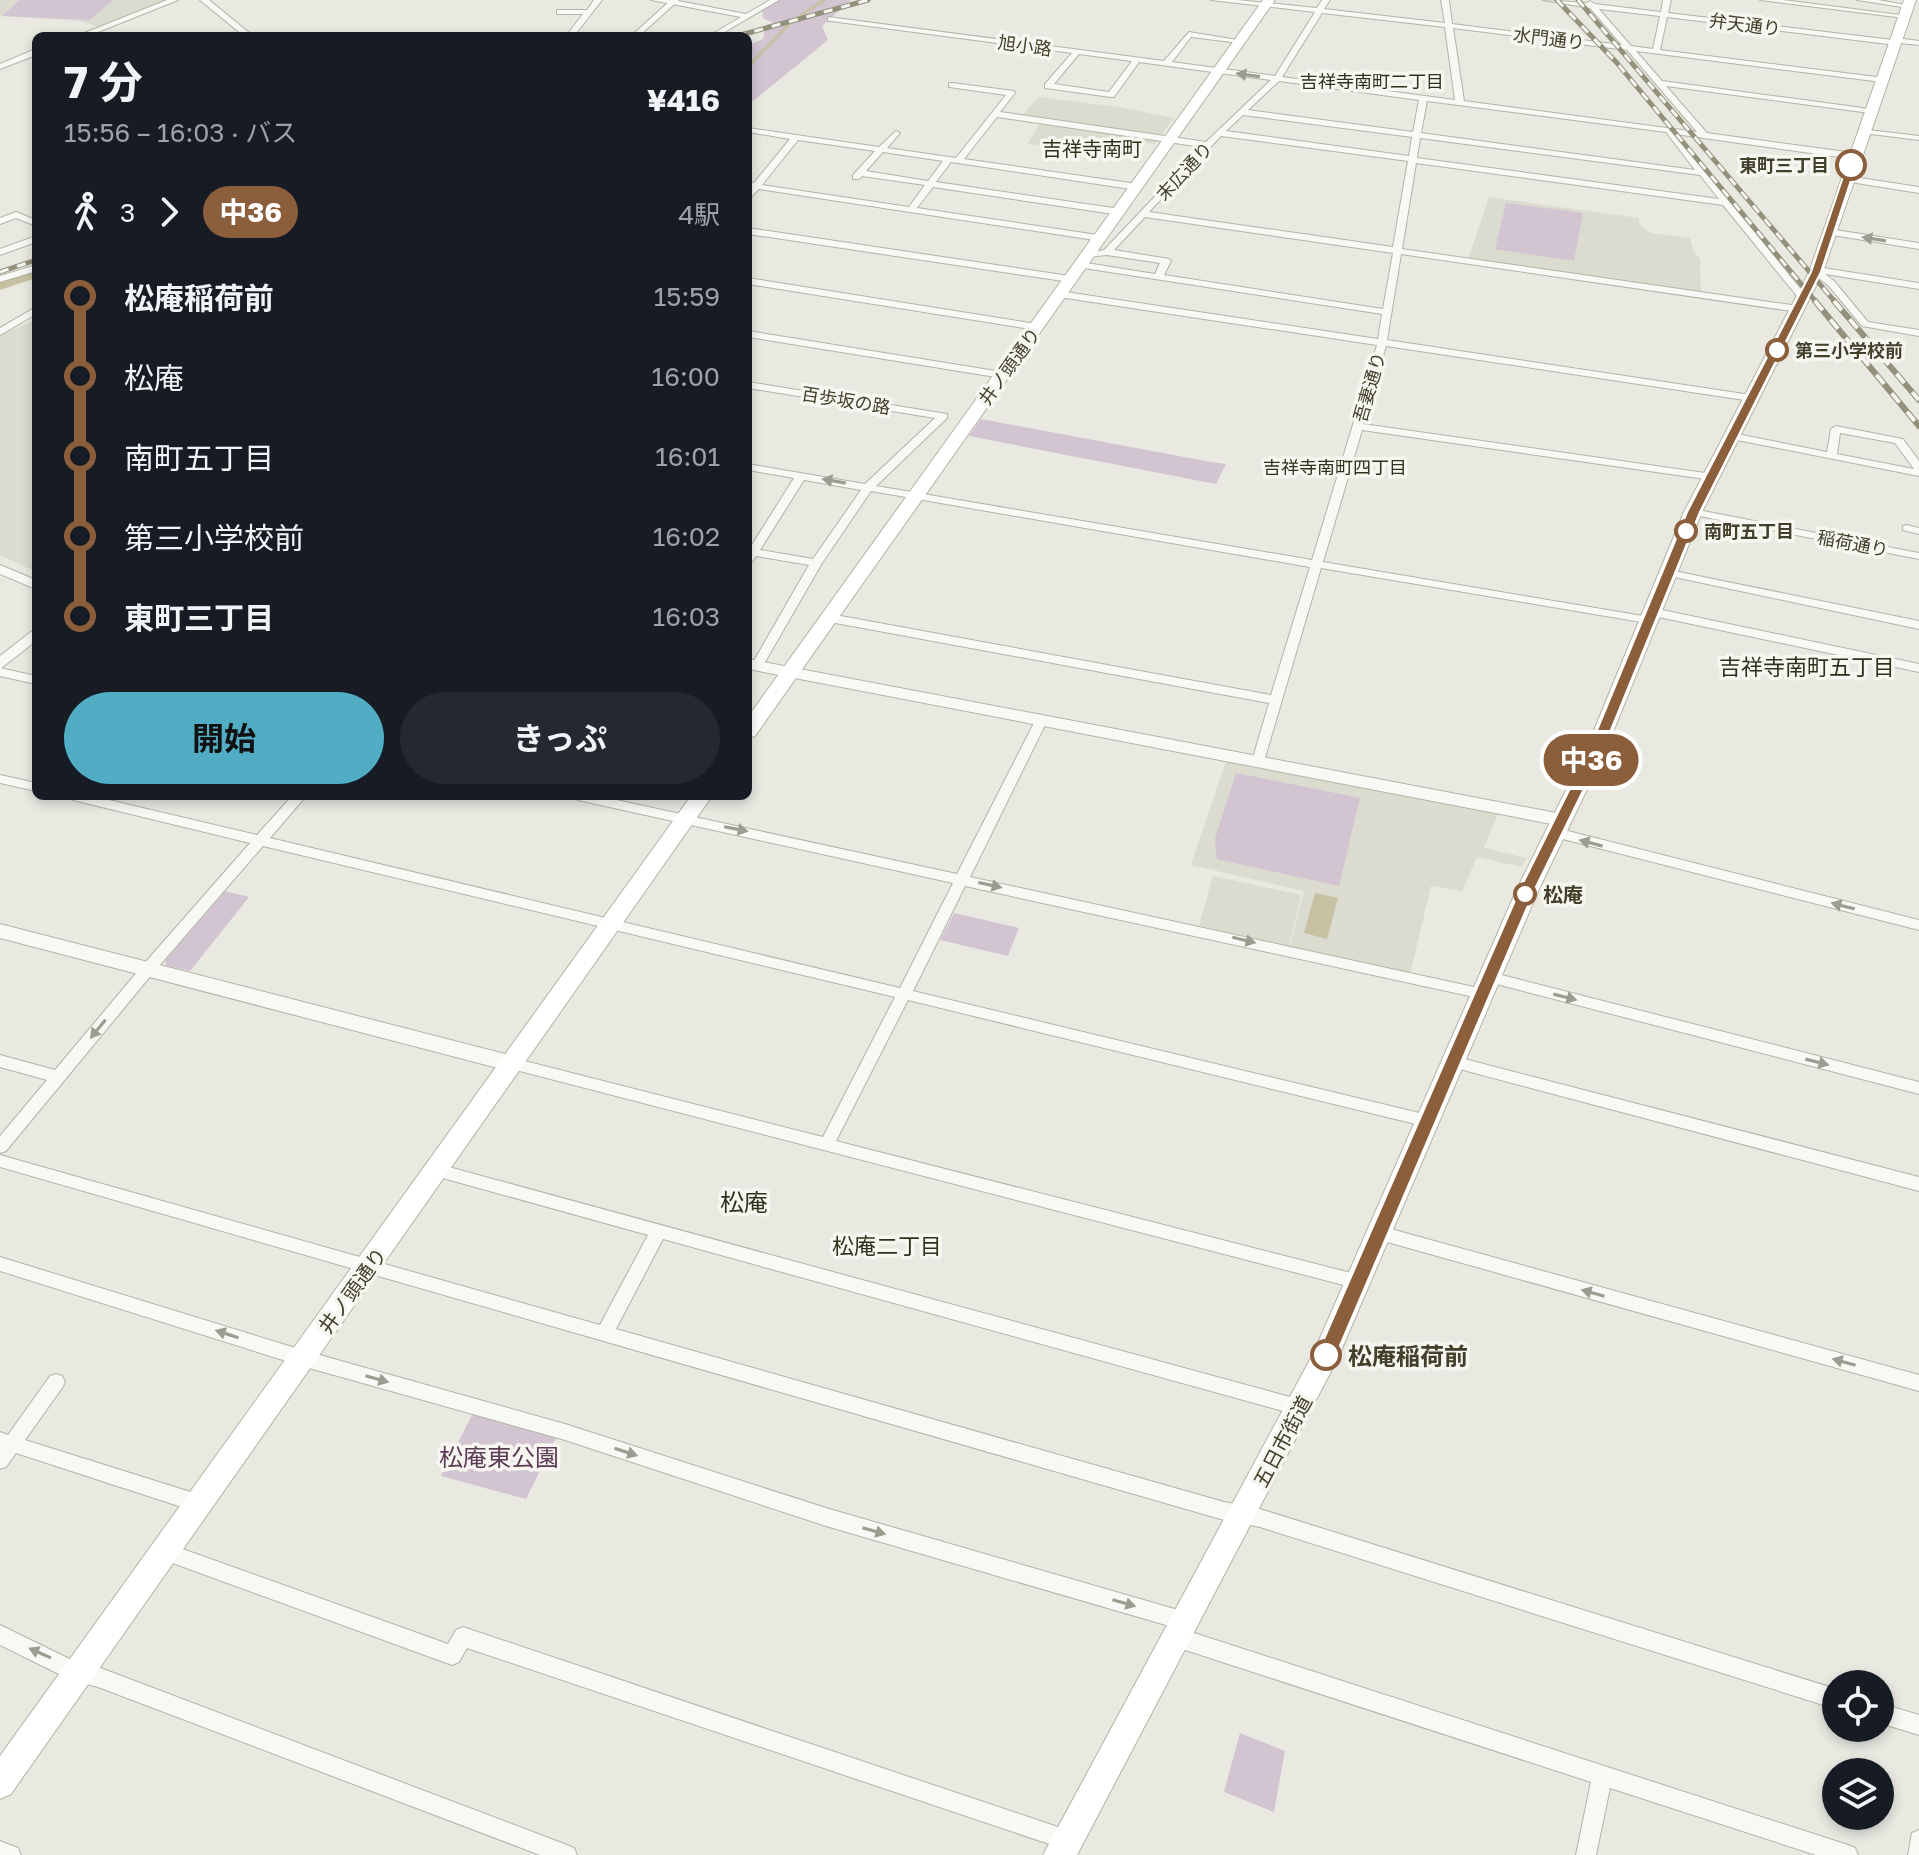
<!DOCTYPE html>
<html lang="ja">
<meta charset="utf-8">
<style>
body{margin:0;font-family:"Golos Text","Noto Sans JP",sans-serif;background:#242831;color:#f1f3f6;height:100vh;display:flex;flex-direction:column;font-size:30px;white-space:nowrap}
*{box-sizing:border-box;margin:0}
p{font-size:26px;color:#9ea1a6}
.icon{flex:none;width:44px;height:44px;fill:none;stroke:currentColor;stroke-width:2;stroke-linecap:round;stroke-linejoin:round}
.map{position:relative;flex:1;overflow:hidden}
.drawer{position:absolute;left:32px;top:32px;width:720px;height:768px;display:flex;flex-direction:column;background:#171b24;border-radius:12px;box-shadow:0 4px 12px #0003}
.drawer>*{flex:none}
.badge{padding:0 16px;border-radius:26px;font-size:28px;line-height:52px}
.controls{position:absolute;left:1822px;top:1670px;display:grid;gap:16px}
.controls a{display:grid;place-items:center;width:72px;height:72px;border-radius:50%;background:#171b24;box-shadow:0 4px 12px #0003;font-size:40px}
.map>.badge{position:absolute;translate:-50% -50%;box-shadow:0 0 0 4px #fff}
.legs{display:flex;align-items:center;gap:12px;height:88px;padding:0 32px;font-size:26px}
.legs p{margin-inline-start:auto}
.head{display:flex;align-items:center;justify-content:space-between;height:136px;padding:0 32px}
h1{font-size:44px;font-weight:700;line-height:60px}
.button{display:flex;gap:16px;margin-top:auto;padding:16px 32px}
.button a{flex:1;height:92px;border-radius:48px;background:#51adc4;color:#111;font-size:32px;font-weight:700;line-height:92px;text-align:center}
.button a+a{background:#242831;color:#f1f3f6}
ul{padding:0 32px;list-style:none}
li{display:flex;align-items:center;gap:28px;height:80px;font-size:30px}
li i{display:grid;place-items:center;width:12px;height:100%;margin:0 10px;background:currentColor}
li i::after{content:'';width:20px;height:20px;margin:-10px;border:6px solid;border-radius:50%;background:#171b24}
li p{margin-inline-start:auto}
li:first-child i{background:linear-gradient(#0000 50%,currentColor 0)}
li:last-child i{background:linear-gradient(currentColor 50%,#0000 0)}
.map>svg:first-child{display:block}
</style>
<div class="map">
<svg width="1919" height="1855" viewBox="0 0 1919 1855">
<rect width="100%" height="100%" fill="#e9e9e2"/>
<g fill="#dbdbd0">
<path d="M0 0H168L100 27 80 21 0 16Z"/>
<path d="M1038 97 1119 107 1174 118 1155 144 1135 141 1127 153 1114 151 1112 155 1027 144 1043 119 1022 116Z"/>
<path d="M1489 197 1639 218V224L1651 233 1690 238 1693 251 1700 259 1701 292 1468 259Z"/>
<path d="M31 322 36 324V572L0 555V335Z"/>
<path d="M1226 761 1498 814 1484 848 1526 858 1522 867 1477 857 1462 891 1431 886 1410 974 1290 947 1304 891 1191 865Z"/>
<path d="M1213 876 1301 895 1289 946 1199 926Z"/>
</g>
<g fill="#d2c4d1">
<path d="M20 0H113L90 20 2 16Z"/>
<path d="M780 0H851L822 26 828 40 748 105V45L763 39 766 25 773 23 763 18 762 10Z"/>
<path d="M1506 203 1583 213 1574 261 1495 249Z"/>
<path d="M981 419 1211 462 1226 464 1216 484 969 436Z"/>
<path d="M1236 773 1360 798 1339 886 1217 859 1215 839Z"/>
<path d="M225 891 249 897 190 971 167 966 165 961Z"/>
<path d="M954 913 1019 928 1008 956 940 940Z"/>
<path d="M473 1413 557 1436 526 1499 441 1476Z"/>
<path d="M1240 1733 1285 1751 1274 1812 1224 1792Z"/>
</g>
<path fill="#c6c1a0" d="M1315 893 1338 898 1327 939 1304 933Z"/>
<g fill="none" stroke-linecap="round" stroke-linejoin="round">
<path stroke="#c6c1a0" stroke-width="3" d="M748 67 791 22 824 0"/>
<path fill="#c6c1a0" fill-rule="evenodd" d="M36 266V278L0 290V278Z"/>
<g stroke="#b3b3a7" stroke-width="2">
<g id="minor">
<path d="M167 0H178L88 36H77Z"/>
<path d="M200 0H209L253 36H244Z"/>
<path d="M594 0H602L574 36H566L583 14H557V10H587Z"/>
<path d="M671 0H679L639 36H631Z"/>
<path d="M770 0H779L718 36H709Z"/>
<path d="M1211 0H1237L1317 8 1322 0H1330L1324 9 1445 23 1441 0H1449L1452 24 1622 45 1590 8 1543 0 1587 3 1590 1 1595 4 1661 12 1663 0H1671L1668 13 1893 40 1897 38 1919 41V45L1900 43 1896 45 1667 17 1660 50 1885 78 1886 80 1882 82 1636 51 1662 81 1870 109 1874 111 1870 113 1666 86 1707 133 1854 153 1858 156 1854 159 1675 134 1807 297V301H1801L1723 205 1416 163 1402 249 1798 306 1803 309 1798 312 1401 254 1387 340 1751 395 1756 398 1751 401 1386 346 1363 424 1712 474 1717 477 1712 480 1362 430 1323 562 1649 617 1653 618V624L1321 568 1264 761 1258 765 1252 761 1269 703 830 622 824 618 830 614 1271 695 1310 567 871 491 822 563 761 669H753L751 666 809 565 756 556 752 562 748 563V548H750L794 478 748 470V464L865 484 935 418 748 388V382L947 414V418L876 486 1312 560 1377 345 1059 297 1054 294 1059 291 1378 339 1382 314 1077 267 1075 265 1080 262 1155 274 1160 263 1107 255 1088 257 1083 254 1104 250 1202 147 997 117 964 159 1137 184 1141 187 1137 190 951 162 936 182 1120 209 1124 212 1120 215 933 187 917 208 1104 236 1106 238 1101 241 759 189 748 200V191L751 188H748V182L754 183 790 139 748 132V128L879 147 896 131 900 133 887 148 956 158 1006 95 949 87V83H952L1014 91 1015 93 1000 112 1206 142 1271 80 1139 62 1114 97H1111L1045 88V84L1072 53 831 21H828V17L1164 61 1189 32 1244 41 1240 43 1191 37 1172 62 1275 76 1315 12ZM1599 9 1660 16 1653 49 1631 46ZM1322 13 1445 27 1455 100 1282 77ZM1453 28 1627 50 1697 132 1464 101ZM1079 54 1132 61 1109 92 1054 84ZM1279 81 1419 100 1413 132 1248 110ZM1427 101 1666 132 1695 170 1421 133ZM1243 115 1412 137 1409 156 1226 131ZM1221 136 1408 161 1393 247 1149 212ZM1420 138 1700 175 1719 199 1417 158ZM798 140 875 151 853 175V179H859L862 176 925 185 909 207 762 185ZM883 152 943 161 928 181 866 171ZM1145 217 1393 253 1383 309 1164 275 1171 261 1169 259 1114 250ZM804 480 861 490 813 559 760 550Z"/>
<path d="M1760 0H1783L1908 16 1904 18Z"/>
<path d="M1857 0H1878L1912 6 1908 8Z"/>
<path d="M33 50H36V55L0 69V64Z"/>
<path d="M1860 129 1919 136V140L1863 133 1859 131Z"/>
<path d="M1847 176 1919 187V193L1844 181V177Z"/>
<path d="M16 212 36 220V226L16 218 0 224V218Z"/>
<path d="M748 228 1070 276 1075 279 1070 282 748 234Z"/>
<path d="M1829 229 1919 243V249L1826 234V230Z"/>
<path d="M36 236V242L0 255V249Z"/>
<path d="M36 265V271L0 282V276Z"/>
<path d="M1817 267 1919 283V289L1825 274 1834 281 1868 322 1919 330V336L1862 326 1828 285 1813 274 1812 270Z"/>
<path d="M748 278 1037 324 1042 327 1037 330 748 284Z"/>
<path d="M36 307V314L0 335V328Z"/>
<path d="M748 331 1002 372 1007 375 1002 378 748 337Z"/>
<path d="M1836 426 1903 439 1919 461V476L1732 439 1727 436 1732 433 1827 452 1831 429ZM1840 433 1895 443 1914 469 1837 454Z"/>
<path d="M1693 509 1919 553V559L1689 514 1687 512Z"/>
<path d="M1907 525 1919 528V534L1903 530V526Z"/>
<path d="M1669 570 1919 621V629L1665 575V571Z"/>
<path d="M1653 608 1919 664V672L1649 615 1647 612Z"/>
<path d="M0 668 36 676V684L0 676Z"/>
<path d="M1042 715 1048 719 970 877 1483 989 1488 990 1490 994 1488 998 1483 999 965 886 913 991 1428 1115 1433 1117 1436 1121 1433 1125 1428 1127 908 1000 836 1141 1359 1275 1365 1277 1367 1282 1365 1287 1359 1289 508 1068 506 1064 508 1060 513 1058 823 1137 895 997 263 846 153 973 6 1151 0 1153V1136L47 1080 0 1067V1055L55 1070 143 965 250 843 73 800 66 796H92L257 835 292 796H306L270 838 900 988 953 883 578 800 571 796H598L957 874 1036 719Z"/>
<path d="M0 775 36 783V791L0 783Z"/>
<path d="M1556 828 1919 920V930L1551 836 1549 833Z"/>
<path d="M1490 972 1919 1082V1094L1485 981 1483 977 1485 973Z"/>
<path d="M1453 1056 1919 1177V1191L1448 1066 1446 1062 1448 1058Z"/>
<path d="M0 1155 600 1325 648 1235 432 1175 430 1170 432 1165 438 1164 1301 1400 1307 1402 1310 1408 1307 1414 1301 1416 663 1239 616 1329 1224 1502 1260 1509 1836 1689V1709L1260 1527 1224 1520 0 1167Z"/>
<path d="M1380 1226 1919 1375V1391L1380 1240 1374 1238 1372 1233 1374 1228Z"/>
<path d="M0 1257 302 1350 565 1424 826 1508 1185 1612 1192 1614 1194 1621 1192 1628 1185 1630 1848 1845 1855 1848 1858 1855H1816L1610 1788 1596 1855H1576L1591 1782 1176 1647 1169 1644 1166 1637 1169 1630 1176 1628 826 1526 565 1440 302 1366 0 1271Z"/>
<path d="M56 1374 62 1376 65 1382 62 1388 25 1440 197 1494 203 1497 206 1503 203 1509 197 1512 16 1453 6 1467 0 1469V1432L8 1435 50 1376Z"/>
<path d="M163 1542 448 1644 456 1630 463 1627 1067 1830 1074 1833 1077 1840 1074 1847 1067 1850 467 1648 459 1662 452 1665 156 1557 154 1551 156 1545Z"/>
<path d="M0 1625 80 1664 98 1667 567 1845 574 1848 577 1855H540L98 1687 71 1680 0 1645Z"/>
<path d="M1880 1703 1919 1715V1735L1880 1723Z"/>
<path d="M1919 1830V1855H1908L1912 1833Z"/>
<path d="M0 1841 18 1848 21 1855H0Z"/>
</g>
</g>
<g stroke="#b3b3a7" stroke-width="2">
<g id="tertiary">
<path d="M651 0H673L751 15 746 18Z"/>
<path d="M0 565 36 580V589L0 574Z"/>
<path d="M36 628V641L0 669V656Z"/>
<path d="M748 659 1562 814 1571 820 1562 826 748 669Z"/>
<path d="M0 924 513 1056 520 1059 523 1064 520 1069 513 1072 0 938Z"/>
</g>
</g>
<g stroke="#b4b3a2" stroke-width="2">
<g id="primary">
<path d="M1263 0H1275L755 736 748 738V717Z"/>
<path d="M1904 0H1916L1823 272 1702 512 1605 752 1539 889 1337 1360 1077 1855H1043L1313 1354 1517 889 1585 752 1684 512 1809 272Z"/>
<path d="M691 796H712L11 1794 0 1799V1756Z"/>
</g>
</g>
<use href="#minor" fill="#f8f8f4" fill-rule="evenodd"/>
<use href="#tertiary" fill="#f8f8f4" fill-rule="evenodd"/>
<use href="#primary" fill="#fff" fill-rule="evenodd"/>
<g stroke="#92917c" stroke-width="5">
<g id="rail-far1">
<path d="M1557 0 1617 63 1817 303"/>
<path d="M1578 0 1836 303"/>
<path d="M737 36 868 0"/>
<path d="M0 272 36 260"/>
</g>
</g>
<g stroke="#92917c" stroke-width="6">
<g id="rail">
<path d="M1815 301 1919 426"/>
<path d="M1834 301 1919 400"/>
</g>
</g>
<use href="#rail-far1" stroke="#f7f6f1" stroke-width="3" stroke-dasharray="9" stroke-linecap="butt"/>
<use href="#rail" stroke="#f7f6f1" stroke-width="4" stroke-dasharray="12" stroke-linecap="butt"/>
</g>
<defs><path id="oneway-solid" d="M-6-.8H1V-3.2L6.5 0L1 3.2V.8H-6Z" transform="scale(2)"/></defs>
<g fill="#9c9c90">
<use href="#oneway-solid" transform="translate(1248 75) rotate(-172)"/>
<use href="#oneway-solid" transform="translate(1874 239) rotate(-171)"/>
<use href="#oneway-solid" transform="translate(834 481) rotate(-170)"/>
<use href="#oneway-solid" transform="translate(736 829) rotate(11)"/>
<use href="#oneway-solid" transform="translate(1591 843) rotate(-165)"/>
<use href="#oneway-solid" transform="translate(990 885) rotate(12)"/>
<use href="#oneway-solid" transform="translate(1843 906) rotate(-166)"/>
<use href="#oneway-solid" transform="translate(1244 940) rotate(13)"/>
<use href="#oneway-solid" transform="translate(1565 997) rotate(14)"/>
<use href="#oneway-solid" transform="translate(98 1029) rotate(129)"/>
<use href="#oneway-solid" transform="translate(1817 1062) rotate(14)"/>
<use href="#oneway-solid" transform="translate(1593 1293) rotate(-164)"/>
<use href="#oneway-solid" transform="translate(227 1334) rotate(-162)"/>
<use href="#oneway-solid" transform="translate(1844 1362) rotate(-164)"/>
<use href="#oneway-solid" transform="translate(377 1379) rotate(16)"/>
<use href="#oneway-solid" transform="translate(626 1452) rotate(18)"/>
<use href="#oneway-solid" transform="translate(874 1531) rotate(16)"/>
<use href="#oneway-solid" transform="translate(1124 1603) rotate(16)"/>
<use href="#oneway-solid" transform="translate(40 1653) rotate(-156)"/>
</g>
<path fill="#8b5e3c" stroke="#fff" stroke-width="2" d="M1851 162 1856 165 1821 272 1700 512 1602 752 1535 889 1336 1355 1333 1361H1320L1317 1355 1520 889 1588 752 1687 512 1811 272 1847 165Z"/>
<g fill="#fff" stroke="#8b5e3c" stroke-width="4">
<circle cx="1851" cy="165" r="14"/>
<circle cx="1777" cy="350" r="10"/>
<circle cx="1686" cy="531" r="10"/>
<circle cx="1525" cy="894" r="10"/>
<circle cx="1326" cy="1355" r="14"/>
</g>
<g text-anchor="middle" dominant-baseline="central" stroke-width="7" stroke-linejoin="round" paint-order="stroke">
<g font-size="18" fill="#40402b" stroke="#f7f6f1">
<text transform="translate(1745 24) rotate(7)">弁天通り</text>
<text transform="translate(1549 38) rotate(7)">水門通り</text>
<text transform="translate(1025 45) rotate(8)">旭小路</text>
<text transform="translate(1184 171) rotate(-47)">末広通り</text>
<text transform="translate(1009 366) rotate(-54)">井ノ頭通り</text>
<text transform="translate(1369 387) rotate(-74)">吾妻通り</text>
<text transform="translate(846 400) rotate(9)">百歩坂の路</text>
<text transform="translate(1853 543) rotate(11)">稲荷通り</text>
</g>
<g font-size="18" fill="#30311d" stroke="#f7f6f1">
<text x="1372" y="81">吉祥寺南町二丁目</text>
<text x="1335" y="467">吉祥寺南町四丁目</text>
</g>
<g font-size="18" font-weight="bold" fill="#40402b" stroke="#f7f6f1" text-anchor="start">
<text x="1829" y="165" text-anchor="end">東町三丁目</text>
<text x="1795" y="350">第三小学校前</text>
<text x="1704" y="531">南町五丁目</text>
</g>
<g font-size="20" fill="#30311d" stroke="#f7f6f1">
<text x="1092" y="148">吉祥寺南町</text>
</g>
<g font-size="20" font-weight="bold" fill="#40402b" stroke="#f7f6f1" text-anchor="start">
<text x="1543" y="894">松庵</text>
</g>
<g font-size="20" fill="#40402b" stroke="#f7f6f1">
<text transform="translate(352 1290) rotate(-54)">井ノ頭通り</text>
<text transform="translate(1282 1441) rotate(-62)">五日市街道</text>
</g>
<g font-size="22" fill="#30311d" stroke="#f7f6f1">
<text x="1807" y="666">吉祥寺南町五丁目</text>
<text x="887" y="1245">松庵二丁目</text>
</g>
<g font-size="24" fill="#30311d" stroke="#f7f6f1">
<text x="744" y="1201">松庵</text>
</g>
<g font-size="24" font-weight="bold" fill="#40402b" stroke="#f7f6f1" text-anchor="start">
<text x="1348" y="1355">松庵稲荷前</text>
</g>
<g font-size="24" fill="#5b3a55" stroke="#f7f6f1">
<text x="499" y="1456">松庵東公園</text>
</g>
</g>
</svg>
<div class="controls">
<a><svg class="icon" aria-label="locate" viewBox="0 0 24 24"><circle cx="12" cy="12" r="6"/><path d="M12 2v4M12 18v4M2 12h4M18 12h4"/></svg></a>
<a><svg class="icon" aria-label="layers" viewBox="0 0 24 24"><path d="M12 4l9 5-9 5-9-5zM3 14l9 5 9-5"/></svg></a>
</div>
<b class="badge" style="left:1591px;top:760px;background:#8b5e3c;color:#fff">中36</b>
<section class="drawer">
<div class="head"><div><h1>7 分</h1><p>15:56 – 16:03 · バス</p></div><b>¥416</b></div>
<div class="legs"><svg class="icon" aria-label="walk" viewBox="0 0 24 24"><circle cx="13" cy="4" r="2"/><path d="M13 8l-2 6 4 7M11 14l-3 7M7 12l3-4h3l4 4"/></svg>3<svg class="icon" aria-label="forward" viewBox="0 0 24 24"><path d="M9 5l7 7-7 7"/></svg><b class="badge" style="background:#8b5e3c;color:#fff">中36</b><p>4駅</p></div>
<ul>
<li><i style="color:#8b5e3c"></i><b>松庵稲荷前</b><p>15:59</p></li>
<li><i style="color:#8b5e3c"></i><span>松庵</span><p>16:00</p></li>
<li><i style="color:#8b5e3c"></i><span>南町五丁目</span><p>16:01</p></li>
<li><i style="color:#8b5e3c"></i><span>第三小学校前</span><p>16:02</p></li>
<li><i style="color:#8b5e3c"></i><b>東町三丁目</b><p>16:03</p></li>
</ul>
<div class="button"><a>開始</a><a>きっぷ</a></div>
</section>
</div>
